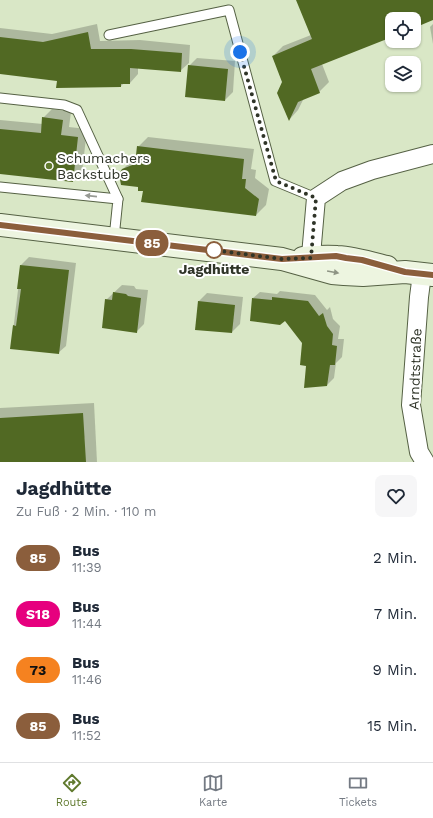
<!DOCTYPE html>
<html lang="de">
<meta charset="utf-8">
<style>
body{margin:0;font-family:"Work Sans",sans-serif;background:#f6f6f7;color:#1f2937;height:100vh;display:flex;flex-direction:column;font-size:15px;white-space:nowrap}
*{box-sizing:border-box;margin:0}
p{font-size:13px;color:#747a83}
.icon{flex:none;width:22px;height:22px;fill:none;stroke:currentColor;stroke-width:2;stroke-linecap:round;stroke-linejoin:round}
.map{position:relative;height:462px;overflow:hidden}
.drawer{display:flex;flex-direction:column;background:#fff;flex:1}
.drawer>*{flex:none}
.badge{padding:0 8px;border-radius:13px;font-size:14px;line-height:26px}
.buttons{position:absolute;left:385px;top:12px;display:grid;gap:8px}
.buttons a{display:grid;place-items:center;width:36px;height:36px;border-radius:8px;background:#fff;box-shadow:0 1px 3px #0004;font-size:20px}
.you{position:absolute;width:20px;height:20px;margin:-10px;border:3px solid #fff;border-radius:50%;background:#1a73e8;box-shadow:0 0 0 6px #1a73e833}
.map>.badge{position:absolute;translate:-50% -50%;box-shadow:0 0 0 2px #fff}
.round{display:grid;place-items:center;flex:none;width:42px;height:42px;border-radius:8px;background:#f6f6f7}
.head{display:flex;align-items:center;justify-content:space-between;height:68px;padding:0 16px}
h1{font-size:19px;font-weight:700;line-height:30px}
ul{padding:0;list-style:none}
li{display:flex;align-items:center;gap:12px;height:56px;padding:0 16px}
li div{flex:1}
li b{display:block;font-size:15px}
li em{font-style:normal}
li .badge{min-width:44px;font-weight:700;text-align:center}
.dock{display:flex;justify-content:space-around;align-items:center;height:56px;border-top:1px solid #e0e1e3;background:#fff;font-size:11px;color:#747a83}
.dock a{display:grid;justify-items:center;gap:2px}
.dock .on{color:#607a2e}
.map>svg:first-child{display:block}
</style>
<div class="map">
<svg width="433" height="462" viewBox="0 0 433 462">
<rect width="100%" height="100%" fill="#d9e7c6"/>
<g fill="#0003">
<path d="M297 0H433V19L414 27V19H392V36L322 64 329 82 319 92 304 98 298 110 289 120 283 82 273 56 283 46 311 35Z"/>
<path d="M97 24 100 41 140 40 190 45 189 63 180 71 138 68V74L130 83H124L121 86 0 73V28L52 34Z"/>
<path d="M433 24V44L430 27Z"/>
<path d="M197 58 235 61 233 92 225 100 189 66Z"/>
<path d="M52 109 71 112 69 127 87 129 82 173 73 181 0 173V120L43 124V118Z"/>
<path d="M148 137 254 149 251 169 256 170 255 178 269 189 266 205 256 215 144 190 123 169 133 159 136 158 138 147Z"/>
<path d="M29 257 76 263 66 346 58 353 11 348 21 265Z"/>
<path d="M122 285 134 286 136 289 148 290 144 324 137 331 106 300Z"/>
<path d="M280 291 315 295 327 310 330 307 333 319 340 326 338 339H344L342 357 336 363 334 378 327 385 307 366 303 342 285 319 253 298 260 292 277 294Z"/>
<path d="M207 293 243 297 240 324 232 332 197 329 199 301Z"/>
<path d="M94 403 97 462H0V408Z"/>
</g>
<g fill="#516923">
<path d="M296 0H433V20L414 28V19H392V37L311 69 320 93 298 102 289 121 277 93 282 82 272 56 312 39Z"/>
<path d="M88 32 91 49H131L182 53 181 72 130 68V84H121V87L56 88 57 81 0 74V37L43 42Z"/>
<path d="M188 65 228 69 225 101 185 97Z"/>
<path d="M42 117 63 120 61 135 78 137 73 182 0 174V129L41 133Z"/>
<path d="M137 146 244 159 242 179H246L245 188 259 199 256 216 141 202 143 191H138V187L121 185 119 174 122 169 135 164Z"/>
<path d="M20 265 69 270 59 354 10 349 13 325 16 326 21 289H17Z"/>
<path d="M113 292 126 294 128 296 141 298 137 333 102 328 105 299 112 300Z"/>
<path d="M272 297 308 301 319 316 323 313 327 326 333 334 332 345 337 346 335 365H330L327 386 304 388 306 366 300 365 302 343 285 321 280 325 250 321 252 298 272 300Z"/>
<path d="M198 301 235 305 232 333 195 330Z"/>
<path d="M83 413 86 462H0V418Z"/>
</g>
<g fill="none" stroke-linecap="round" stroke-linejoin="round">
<g stroke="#556144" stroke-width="11">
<g id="service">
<path d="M109 35 229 10 275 181 316 198"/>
<path d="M0 98 64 105 77 110 118 199"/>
<path d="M0 187 118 199 114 238"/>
</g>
</g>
<g stroke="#556144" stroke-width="20">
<g id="minor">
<path d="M310 267 316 198 342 181 372 170 433 154"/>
<path d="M422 274 419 297 411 405 419 452 425 462"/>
</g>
</g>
<g stroke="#556144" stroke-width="24">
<g id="secondary">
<path d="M0 225 282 259 332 273 344 274 363 275 405 272 433 275"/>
<path d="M303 258C314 257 326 256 337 257 354 258 371 263 387 267"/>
</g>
</g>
<use href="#service" stroke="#fff" stroke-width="9"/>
<use href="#minor" stroke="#fff" stroke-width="18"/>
<use href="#secondary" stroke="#edf5e0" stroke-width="22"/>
</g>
<defs><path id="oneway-solid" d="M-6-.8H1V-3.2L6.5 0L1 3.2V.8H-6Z"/></defs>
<use fill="#979a94" href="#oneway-solid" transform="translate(91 196) rotate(-174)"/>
<use fill="#8e9484" href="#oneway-solid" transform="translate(333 272) rotate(10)"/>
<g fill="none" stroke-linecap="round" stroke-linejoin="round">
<g stroke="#fff" stroke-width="9">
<path id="line" d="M0 225 282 259 336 256 346 258 362 260 405 272 433 275"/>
</g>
<use href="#line" stroke="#8b5e3c" stroke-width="6"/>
<path stroke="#2f3428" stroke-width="4" stroke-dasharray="0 7.2" d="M214 250H212L282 259 311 258 316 198 276 181 240 52"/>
</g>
<circle fill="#607a2e" stroke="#fff" stroke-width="1.5" cx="49" cy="166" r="4"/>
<circle fill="#fff" stroke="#8b5e3c" stroke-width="2" cx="214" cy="250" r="8"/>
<g text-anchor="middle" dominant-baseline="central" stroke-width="4" stroke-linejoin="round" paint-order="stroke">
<g font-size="14" fill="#2f3428" stroke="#fff" text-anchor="start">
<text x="57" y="158">Schumachers<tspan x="57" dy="16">Backstube</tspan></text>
</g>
<g font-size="14" font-weight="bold" fill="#2f3428" stroke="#fff">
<text x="214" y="269">Jagdhütte</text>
</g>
<g font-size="14" fill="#2f3428" stroke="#fff">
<text transform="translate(415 369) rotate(-88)">Arndtstraße</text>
</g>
</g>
</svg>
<div class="buttons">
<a><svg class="icon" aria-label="locate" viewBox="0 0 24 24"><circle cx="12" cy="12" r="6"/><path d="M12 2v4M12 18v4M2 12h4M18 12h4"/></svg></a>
<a><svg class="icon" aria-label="layers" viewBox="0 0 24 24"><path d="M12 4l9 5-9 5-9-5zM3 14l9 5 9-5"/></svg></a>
</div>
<div class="you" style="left:240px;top:52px"></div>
<b class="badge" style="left:152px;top:243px;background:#8b5e3c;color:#fff">85</b>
</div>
<section class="drawer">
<div class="head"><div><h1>Jagdhütte</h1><p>Zu Fuß · 2 Min. · 110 m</p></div><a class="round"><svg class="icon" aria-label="heart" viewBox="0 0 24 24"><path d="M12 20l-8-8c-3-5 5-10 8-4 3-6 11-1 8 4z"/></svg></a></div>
<ul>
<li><span class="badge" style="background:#8b5e3c;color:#fff">85</span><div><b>Bus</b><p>11:39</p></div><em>2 Min.</em></li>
<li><span class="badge" style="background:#e6007e;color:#fff">S18</span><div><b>Bus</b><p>11:44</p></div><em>7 Min.</em></li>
<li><span class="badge" style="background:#f58220;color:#111">73</span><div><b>Bus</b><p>11:46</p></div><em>9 Min.</em></li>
<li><span class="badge" style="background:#8b5e3c;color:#fff">85</span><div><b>Bus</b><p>11:52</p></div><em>15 Min.</em></li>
</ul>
</section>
<nav class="dock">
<a class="on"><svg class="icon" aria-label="directions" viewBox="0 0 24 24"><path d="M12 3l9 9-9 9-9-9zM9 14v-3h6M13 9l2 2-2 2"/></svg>Route</a>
<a><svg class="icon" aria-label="map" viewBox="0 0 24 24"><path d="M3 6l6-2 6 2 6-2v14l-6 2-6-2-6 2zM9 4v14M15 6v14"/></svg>Karte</a>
<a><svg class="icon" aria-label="tickets" viewBox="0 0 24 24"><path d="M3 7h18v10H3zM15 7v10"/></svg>Tickets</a>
</nav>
